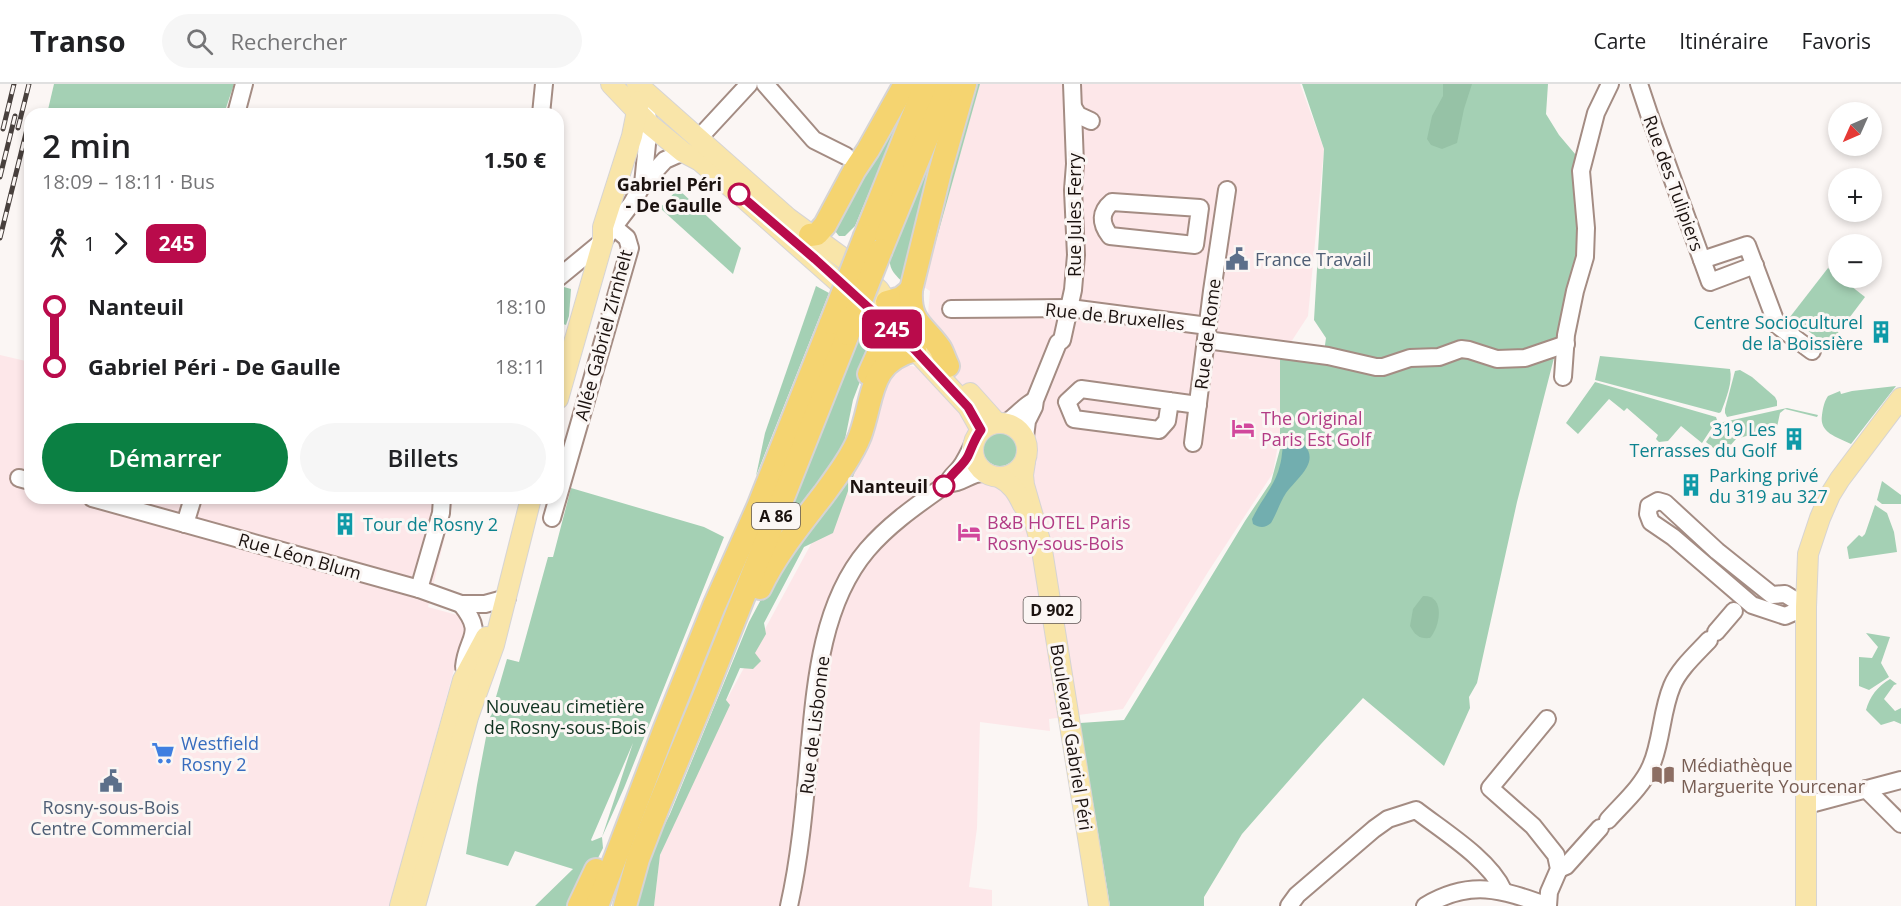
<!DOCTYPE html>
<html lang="fr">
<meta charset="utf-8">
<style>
body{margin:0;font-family:"Open Sans",sans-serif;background:#f6f6f6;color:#202124;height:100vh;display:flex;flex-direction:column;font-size:22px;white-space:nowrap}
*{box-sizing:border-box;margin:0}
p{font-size:20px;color:#757577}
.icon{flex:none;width:33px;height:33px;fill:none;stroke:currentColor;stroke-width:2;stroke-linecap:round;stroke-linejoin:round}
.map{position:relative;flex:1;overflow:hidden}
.details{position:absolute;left:24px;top:24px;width:540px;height:396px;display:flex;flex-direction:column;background:#fff;border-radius:18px;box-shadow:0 3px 9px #0003}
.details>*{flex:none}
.badge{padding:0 12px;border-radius:9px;font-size:21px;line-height:39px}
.needle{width:39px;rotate:225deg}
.tools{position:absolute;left:1828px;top:18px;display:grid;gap:12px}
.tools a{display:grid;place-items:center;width:54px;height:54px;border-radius:50%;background:#fff;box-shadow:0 3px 9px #0003;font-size:30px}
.map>.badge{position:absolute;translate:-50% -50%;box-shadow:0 0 0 3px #fff}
.legs{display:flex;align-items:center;gap:9px;height:66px;padding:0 18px;font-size:20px}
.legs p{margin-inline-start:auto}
.headline{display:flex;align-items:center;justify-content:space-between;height:102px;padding:0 18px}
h1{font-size:33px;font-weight:600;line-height:45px}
.button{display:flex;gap:12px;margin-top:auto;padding:12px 18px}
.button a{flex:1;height:69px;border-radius:36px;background:#0b8043;color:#fff;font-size:24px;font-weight:600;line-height:69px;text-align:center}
.button a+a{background:#f6f6f6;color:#202124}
ul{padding:0 18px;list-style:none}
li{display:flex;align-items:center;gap:21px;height:60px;font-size:22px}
li i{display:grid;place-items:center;width:9px;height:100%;margin:0 8px;background:currentColor}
li i::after{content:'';width:15px;height:15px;margin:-8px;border:4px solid;border-radius:50%;background:#fff}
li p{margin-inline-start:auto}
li:first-child i{background:linear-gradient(#0000 50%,currentColor 0)}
li:last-child i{background:linear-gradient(currentColor 50%,#0000 0)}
header{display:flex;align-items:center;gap:36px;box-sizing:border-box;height:84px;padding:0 30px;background:#fff;border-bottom:2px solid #e0e0e0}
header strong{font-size:28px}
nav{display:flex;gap:33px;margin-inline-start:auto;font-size:21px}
.search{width:420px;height:54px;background:#f6f6f6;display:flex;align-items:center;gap:15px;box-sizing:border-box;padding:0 21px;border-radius:33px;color:#757577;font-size:22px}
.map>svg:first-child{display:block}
</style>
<header>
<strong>Transo</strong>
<div class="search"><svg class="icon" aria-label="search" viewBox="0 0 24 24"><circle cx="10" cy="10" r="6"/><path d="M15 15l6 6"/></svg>Rechercher</div>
<nav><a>Carte</a><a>Itinéraire</a><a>Favoris</a></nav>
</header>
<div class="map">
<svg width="1901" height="822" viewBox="0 0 1901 822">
<rect width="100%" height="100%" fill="#fbf6f4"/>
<g fill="#fde7e9">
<path d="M976 0H1300L1324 65 1308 232 1280 275V349L1273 389 1208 488 1123 625 1049 635 1050 647 980 638 977 744 969 803 992 806V822H654L660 771 726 617 869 353 888 291 902 282H912L920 284 927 241 930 207 919 200Z"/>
<path d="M0 271 30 278V414H454L428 523 468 534 390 822H0Z"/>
</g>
<g fill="#a4d0b4" fill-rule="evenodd">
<path d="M54 0H234L224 30H47Z"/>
<path d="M969 0H980L923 203 919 200Z"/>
<path d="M1302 0H1548L1546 30 1559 51 1581 77 1583 150 1561 254 1550 263 1554 274 1517 418 1477 599 1469 613 1470 624 1444 682 1363 614 1321 660 1242 750 1204 813V822H1110L1080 639 1124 636 1245 437 1271 398 1280 365V275L1282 272 1323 275 1326 254 1314 236 1324 65Z"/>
<path d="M914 1 855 142 845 152H839L835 147 910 4Z"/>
<path d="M945 28 904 199C895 191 888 185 890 172Z"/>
<path d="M678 105 741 164 733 190 660 124Z"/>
<path d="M1828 184 1865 213 1828 262 1790 233Z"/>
<path d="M816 202 829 209 756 392 765 349Z"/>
<path d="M564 203 571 205 569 232 566 241 558 238V208Z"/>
<path d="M862 241 880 255 864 287 853 316 844 360 833 389 770 474Z"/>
<path d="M1600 272 1730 285C1733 298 1726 315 1721 328L1719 329 1595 296Z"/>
<path d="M1740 286 1752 293 1775 313 1777 317V322L1727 333 1725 329V325L1735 287Z"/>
<path d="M1595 298 1716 333 1717 336 1702 359 1681 342 1668 357 1659 358 1656 355 1658 351 1627 324 1624 327 1609 315 1578 350 1566 339Z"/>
<path d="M1896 302 1851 360C1837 353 1819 349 1822 331 1823 324 1824 318 1828 312L1840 307 1841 310 1852 307Z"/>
<path d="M1787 324 1818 331 1817 333 1785 325 1780 329 1777 343 1736 355 1722 371 1706 358 1719 339Z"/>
<circle cx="1000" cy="365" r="17"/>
<path d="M863 365 833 449 804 463 764 539 766 550 755 569 761 577 753 585 740 584 726 616 730 621 660 771 654 822H634L650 770 670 730 749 538 767 504Z"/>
<path d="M1882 397 1901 411V420H1882L1877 416Z"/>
<path d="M571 404 704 443 724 453 624 704 602 753 603 764 574 822H535L573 785 515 767 508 782 466 770 477 701 489 637 507 575 519 578 548 473H553ZM633 659 602 753 592 757 591 756Z"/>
<path d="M1875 421 1887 429 1894 448 1897 468 1849 475 1847 463 1859 451 1862 453 1865 450Z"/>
<path d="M1866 549 1890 553 1881 579 1889 593 1869 606 1859 602V573L1872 574 1878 563Z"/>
<path d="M1890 595 1897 600 1894 601 1884 615 1895 627 1901 624V640L1894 637 1881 641 1866 626C1870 612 1877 603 1890 595Z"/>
</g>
<g fill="#96c2a6">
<path d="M1443 0H1472L1464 25 1457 59 1442 65 1431 61 1427 55 1432 32 1443 12Z"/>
<path d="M1423 512C1446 511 1440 543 1430 554 1419 555 1415 551 1410 542L1413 525Z"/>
</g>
<path fill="#72aeaf" d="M1287 353C1293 354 1299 356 1304 361 1321 378 1295 396 1286 409 1280 418 1277 429 1271 439 1265 444 1260 444 1253 440L1252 435C1261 416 1275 402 1280 381 1283 372 1281 361 1287 353Z"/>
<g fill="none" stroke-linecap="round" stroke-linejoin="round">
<g stroke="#a48c83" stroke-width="20">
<g id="minor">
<path d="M765 0 814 56 846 72"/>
<path d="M1639 0 1650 33 1710 198 1755 181"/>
<path d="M1073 23 1078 31 1091 37"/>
<path d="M236 30 244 0"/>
<path d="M541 30 544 0"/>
<path d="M699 54 749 0"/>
<path d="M643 100 649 40 647 30"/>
<path d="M1112 118 1200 124 1195 161 1110 152C1100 139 1100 128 1112 118Z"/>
<path d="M1702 176 1747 161 1777 241 1812 267"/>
<path d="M558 194 603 157 632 119 643 100 665 76 683 68"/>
<path d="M951 225 1070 224 1208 242"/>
<path d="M1206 256 1328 272 1376 283H1383L1410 274 1439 273 1461 265 1469 266 1497 275 1525 274 1566 260"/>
<path d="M1563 293 1566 251 1575 207 1585 173 1586 144 1581 87 1596 29 1610 0"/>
<path d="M1170 317 1167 337 1159 346 1074 335 1067 318 1081 305 1198 321"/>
<path d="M1006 339C1016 332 1024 322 1034 317"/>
<path d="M1025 353 1027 337 1034 323 1035 316 1058 259 1062 256 1073 206 1076 171 1073 106 1075 80 1072 0"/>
<path d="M1193 359 1212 207 1227 106"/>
<path d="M19 394 30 397"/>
<path d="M949 399C962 400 970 388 985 389"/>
<path d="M92 414 419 505 461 520H485L507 514"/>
<path d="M1658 417 1665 419 1717 467 1772 511 1785 510 1806 523 1785 532 1752 521 1673 453 1651 438 1648 430 1649 422Z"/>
<path d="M552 434 630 164 627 154 614 143"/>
<path d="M185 440 193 414"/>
<path d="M419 505 441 429 442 414"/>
<path d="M461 520C486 551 467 552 464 583"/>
<path d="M1716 548 1734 527"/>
<path d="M1547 635 1490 704 1533 742 1556 771 1559 785 1549 808 1548 822"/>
<path d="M1866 705 1901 740"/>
<path d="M1807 721 1901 696"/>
<path d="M1608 736C1622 720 1642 703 1651 682 1662 657 1661 628 1672 602 1679 585 1696 570 1709 556"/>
<path d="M1559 785 1566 782 1600 744"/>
<path d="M789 822C801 769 805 714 810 659 816 594 823 518 867 466 890 439 920 419 948 399 951 392 955 390 960 384 966 376 970 367 974 358"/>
<path d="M1289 822 1297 811 1374 745 1388 735 1416 726C1443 747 1489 775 1503 806"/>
<path d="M1425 822C1470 795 1501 805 1548 822"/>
</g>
</g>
<g stroke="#d6d4d4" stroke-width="22">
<g id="major">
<path d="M611 0 649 40 683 68 700 77 739 110 915 266 968 323 981 346"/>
<path d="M637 0 788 134 851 180 879 206 887 218 923 256"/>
<path d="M970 309 996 338"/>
<path d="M558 315 603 157V143L632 52 639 17"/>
<circle cx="1000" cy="366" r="27"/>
<path d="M1025 378 1023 391 1024 401 1041 460 1099 822"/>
<path d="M999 393C1012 400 1017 408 1023 421"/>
<path d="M400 822 463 596 486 553"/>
<path d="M415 822 468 633 494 561 531 414"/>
<path d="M1806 822V523L1808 470 1820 434 1830 411 1840 395 1901 314"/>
</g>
</g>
<g stroke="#d6d4d4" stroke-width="26">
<g id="highway">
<path d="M810 151 817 150 825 141 854 87 868 66 905 0"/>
<path d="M865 152 926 0"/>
<path d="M881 166 949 0"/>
<path d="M887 218 901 214 911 206"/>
<path d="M948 282C945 276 943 269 940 264 924 241 909 239 911 206L940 88 965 0"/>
<path d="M869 290 890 243"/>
<path d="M760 504C776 470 801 440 824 410 837 392 852 372 860 352 874 314 868 278 915 266"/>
<path d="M579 822 596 786"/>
<path d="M597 822 665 644 714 522 758 423 831 239"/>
<path d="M625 822 638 775 657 726 703 615 848 250"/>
</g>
</g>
<use href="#minor" stroke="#fff" stroke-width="16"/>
<use href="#major" stroke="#f9e5a9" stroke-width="20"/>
<use href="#highway" stroke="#f5d470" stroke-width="22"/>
<g stroke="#48403d" stroke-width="5">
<g id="rail">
<path d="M18 44 29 0"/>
<path d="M3 45 14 0"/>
<path d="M0 93 15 32"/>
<path d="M0 154 30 33"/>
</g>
</g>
<use href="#rail" stroke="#fbf6f4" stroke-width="3" stroke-dasharray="9" stroke-linecap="butt"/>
<g stroke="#d6d4d4" stroke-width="26" stroke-linecap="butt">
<g id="highway-bridge">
<path d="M831 239 865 152"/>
<path d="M848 250 881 166"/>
</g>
</g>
<use href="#highway-bridge" stroke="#f5d470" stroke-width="22"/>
</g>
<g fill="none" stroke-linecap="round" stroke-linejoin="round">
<g stroke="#fff" stroke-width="14">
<path id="line-1" d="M739 110 815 175 915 266 968 323 981 346C975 354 972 363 968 372 964 380 958 384 952 391 948 395 949 398 944 402"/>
</g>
<use href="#line-1" stroke="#b90b4b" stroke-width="9"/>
</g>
<defs>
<g id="civic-bare" transform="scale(1.8)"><path d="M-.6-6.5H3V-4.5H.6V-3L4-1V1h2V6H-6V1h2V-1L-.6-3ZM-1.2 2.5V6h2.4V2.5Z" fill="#5c6f8a" stroke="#fbf6f4" stroke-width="2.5" paint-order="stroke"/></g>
<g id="building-bare" transform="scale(1.8)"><path d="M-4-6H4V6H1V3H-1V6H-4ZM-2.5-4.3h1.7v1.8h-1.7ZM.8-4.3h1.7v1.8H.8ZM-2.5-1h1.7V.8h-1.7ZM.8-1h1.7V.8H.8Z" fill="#0f9aa8" stroke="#fbf6f4" stroke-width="2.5" paint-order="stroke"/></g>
<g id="hotel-bare" transform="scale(1.8)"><path d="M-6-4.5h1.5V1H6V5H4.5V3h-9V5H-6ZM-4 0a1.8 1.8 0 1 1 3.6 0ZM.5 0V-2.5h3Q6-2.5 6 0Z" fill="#d1479c" stroke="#fbf6f4" stroke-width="2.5" paint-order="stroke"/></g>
<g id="supermarket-bare" transform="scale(1.8)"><path d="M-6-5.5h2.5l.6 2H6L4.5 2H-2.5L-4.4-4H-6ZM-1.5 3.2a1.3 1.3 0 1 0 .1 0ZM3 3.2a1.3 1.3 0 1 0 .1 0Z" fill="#3f7fe0" stroke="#fbf6f4" stroke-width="2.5" paint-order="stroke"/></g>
<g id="library-bare" transform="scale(1.8)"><path d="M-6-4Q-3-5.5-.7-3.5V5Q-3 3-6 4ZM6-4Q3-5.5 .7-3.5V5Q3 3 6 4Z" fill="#8d6e63" stroke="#fbf6f4" stroke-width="2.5" paint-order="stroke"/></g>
</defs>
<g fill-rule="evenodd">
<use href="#civic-bare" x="1237" y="175"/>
<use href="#building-bare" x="1881" y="248"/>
<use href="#hotel-bare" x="1243" y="344"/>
<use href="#building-bare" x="1794" y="355"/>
<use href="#building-bare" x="1691" y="401"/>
<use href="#building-bare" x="345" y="440"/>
<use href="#hotel-bare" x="969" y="448"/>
<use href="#supermarket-bare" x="163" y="669"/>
<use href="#library-bare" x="1663" y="691"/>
<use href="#civic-bare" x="111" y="697"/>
</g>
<g fill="#fff" stroke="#b90b4b" stroke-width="3">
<circle cx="739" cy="110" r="10"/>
<circle cx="944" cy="402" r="10"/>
</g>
<g text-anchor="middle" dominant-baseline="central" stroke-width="6" stroke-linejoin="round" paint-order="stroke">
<g fill="#fbf6f4" stroke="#5e5654" stroke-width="1.5">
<rect x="752" y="419" width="48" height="26" rx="4.5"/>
<rect x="1023.5" y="513" width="57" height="26" rx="4.5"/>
</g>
<g font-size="16" font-weight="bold" fill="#1b120f">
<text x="776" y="432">A 86</text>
<text x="1052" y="526">D 902</text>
</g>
<g font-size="18" fill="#1b120f" stroke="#fbf6f4">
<text transform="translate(1674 99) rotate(70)">Rue des Tulipiers</text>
<text transform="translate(1074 131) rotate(-90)">Rue Jules Ferry</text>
<text transform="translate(1115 232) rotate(6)">Rue de Bruxelles</text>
<text transform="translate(1207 250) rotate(-83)">Rue de Rome</text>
<text transform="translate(603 251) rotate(-75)">Allée Gabriel Zirnhelt</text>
<text transform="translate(300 472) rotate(16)">Rue Léon Blum</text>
<text transform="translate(814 641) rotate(-83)">Rue de Lisbonne</text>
<text transform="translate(1072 653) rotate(81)">Boulevard Gabriel Péri</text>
</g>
<g font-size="18" font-weight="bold" fill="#1b120f" stroke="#fbf6f4" text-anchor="end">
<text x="722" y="100">Gabriel Péri<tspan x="722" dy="21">- De Gaulle</tspan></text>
<text x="928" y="402">Nanteuil</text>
</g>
<g font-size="18" fill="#4e5e75" stroke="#fbf6f4" text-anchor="start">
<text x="1255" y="175">France Travail</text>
<text x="111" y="723" text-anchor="middle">Rosny-sous-Bois<tspan x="111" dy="21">Centre Commercial</tspan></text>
</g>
<g font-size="18" fill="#0d838f" stroke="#fbf6f4" text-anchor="end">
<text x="1863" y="238">Centre Socioculturel<tspan x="1863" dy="21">de la Boissière</tspan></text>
<text x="1776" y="345">319 Les<tspan x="1776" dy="21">Terrasses du Golf</tspan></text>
<text x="1709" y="391" text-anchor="start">Parking privé<tspan x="1709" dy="21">du 319 au 327</tspan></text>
<text x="363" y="440" text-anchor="start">Tour de Rosny 2</text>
</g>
<g font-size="18" fill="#b23c85" stroke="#fbf6f4" text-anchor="start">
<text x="1261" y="334">The Original<tspan x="1261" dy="21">Paris Est Golf</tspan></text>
<text x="987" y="438">B&amp;B HOTEL Paris<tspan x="987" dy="21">Rosny-sous-Bois</tspan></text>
</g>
<g font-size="18" fill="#0e321f" stroke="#fbf6f4">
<text x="565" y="622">Nouveau cimetière<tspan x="565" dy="21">de Rosny-sous-Bois</tspan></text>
</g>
<g font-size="18" fill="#366cbe" stroke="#fbf6f4" text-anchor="start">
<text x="181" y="659">Westfield<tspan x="181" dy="21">Rosny 2</tspan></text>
</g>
<g font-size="18" fill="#785e54" stroke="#fbf6f4" text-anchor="start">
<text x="1681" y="681">Médiathèque<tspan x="1681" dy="21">Marguerite Yourcenar</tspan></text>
</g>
</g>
</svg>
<div class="tools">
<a><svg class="needle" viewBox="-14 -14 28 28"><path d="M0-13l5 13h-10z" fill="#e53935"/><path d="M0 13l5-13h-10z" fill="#757577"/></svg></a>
<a>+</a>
<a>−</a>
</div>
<b class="badge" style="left:892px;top:245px;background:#b90b4b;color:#fff">245</b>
<section class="details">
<div class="headline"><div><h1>2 min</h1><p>18:09 – 18:11 · Bus</p></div><b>1.50 €</b></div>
<div class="legs"><svg class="icon" aria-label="walk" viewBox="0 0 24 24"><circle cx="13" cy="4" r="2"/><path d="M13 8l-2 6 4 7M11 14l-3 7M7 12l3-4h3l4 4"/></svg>1<svg class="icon" aria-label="forward" viewBox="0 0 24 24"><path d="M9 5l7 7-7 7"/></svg><b class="badge" style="background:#b90b4b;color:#fff">245</b></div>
<ul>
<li><i style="color:#b90b4b"></i><b>Nanteuil</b><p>18:10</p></li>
<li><i style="color:#b90b4b"></i><b>Gabriel Péri - De Gaulle</b><p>18:11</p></li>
</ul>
<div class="button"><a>Démarrer</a><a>Billets</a></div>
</section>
</div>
